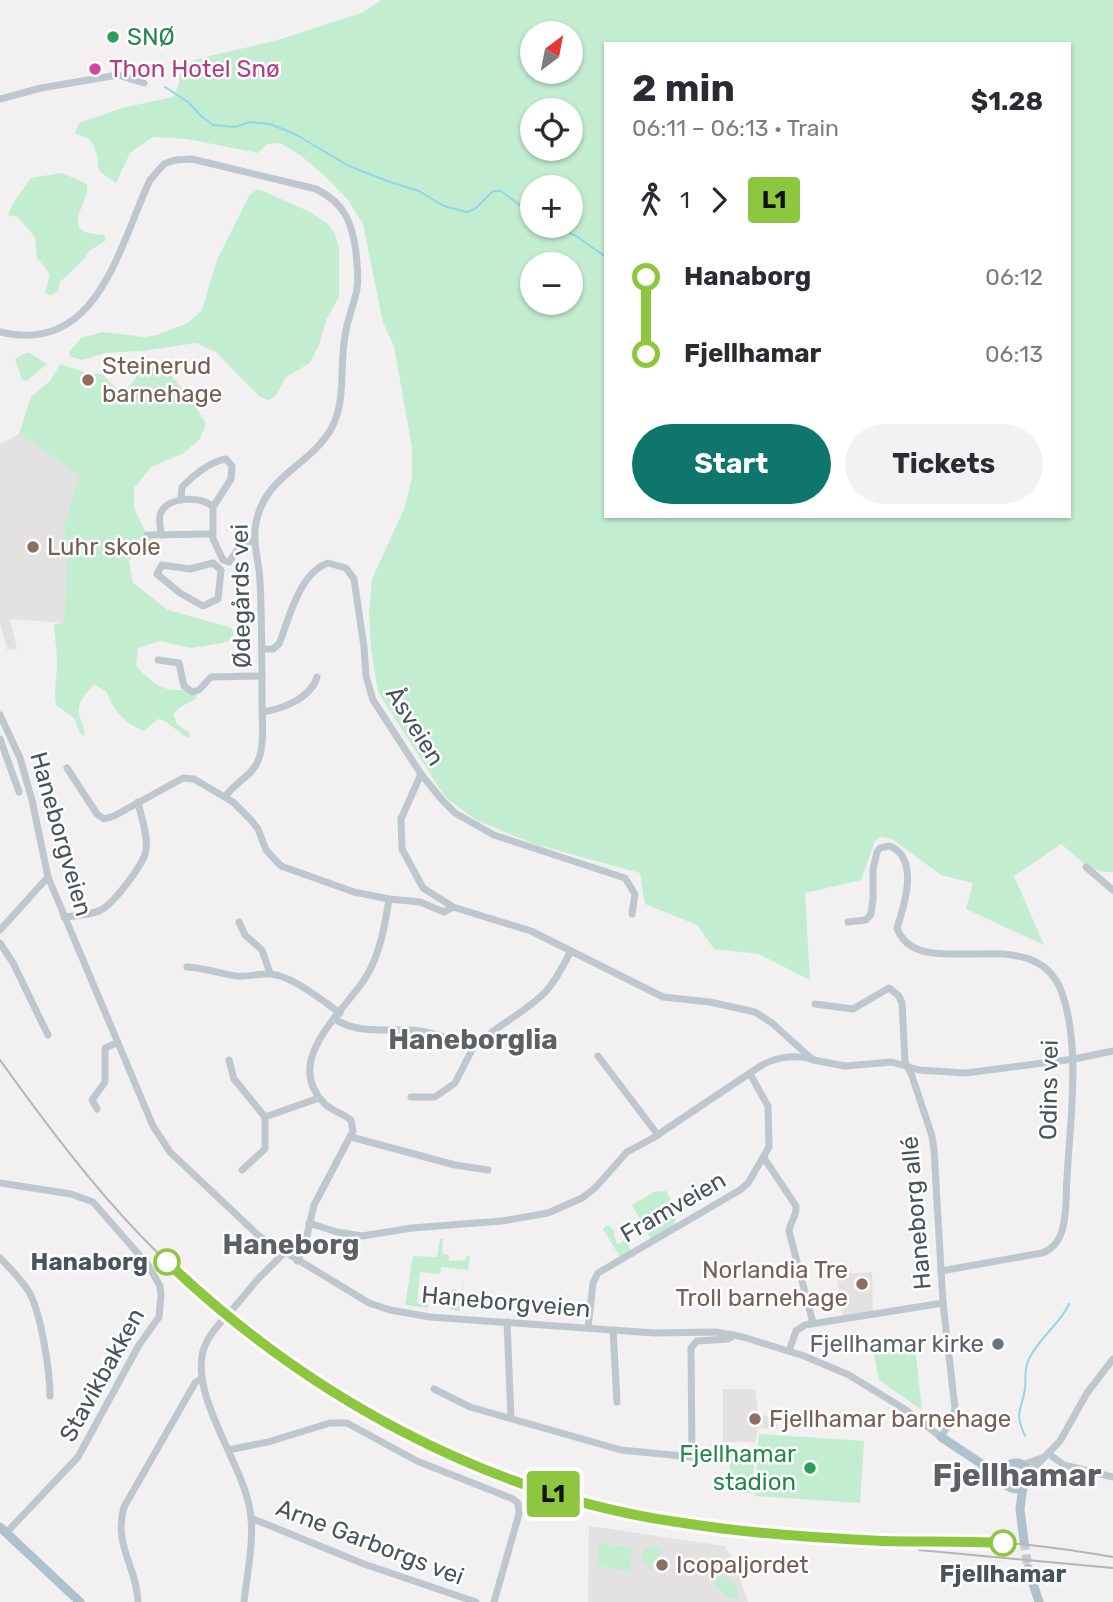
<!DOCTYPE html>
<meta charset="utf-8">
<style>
body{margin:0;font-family:Rubik,sans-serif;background:#f2f2f3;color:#2b2b33;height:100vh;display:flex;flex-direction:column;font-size:26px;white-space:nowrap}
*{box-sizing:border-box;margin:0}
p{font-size:23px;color:#7c7c81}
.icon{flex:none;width:38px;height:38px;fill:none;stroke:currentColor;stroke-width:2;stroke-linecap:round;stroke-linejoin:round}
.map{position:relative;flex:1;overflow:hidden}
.drawer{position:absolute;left:604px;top:42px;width:467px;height:476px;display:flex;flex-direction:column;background:#fff;border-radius:0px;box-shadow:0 2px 5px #0004}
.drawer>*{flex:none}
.badge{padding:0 14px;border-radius:5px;font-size:24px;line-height:46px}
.needle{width:46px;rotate:32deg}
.buttons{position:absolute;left:520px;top:21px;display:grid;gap:14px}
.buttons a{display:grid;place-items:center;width:63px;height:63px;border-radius:50%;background:#fff;box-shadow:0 2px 5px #0004;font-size:35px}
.map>.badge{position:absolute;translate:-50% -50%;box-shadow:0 0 0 4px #fff}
.legs{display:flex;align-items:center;gap:10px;height:77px;padding:0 28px;font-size:23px}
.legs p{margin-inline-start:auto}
.head{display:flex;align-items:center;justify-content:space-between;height:119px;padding:0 28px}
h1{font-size:38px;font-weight:700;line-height:52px}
.cta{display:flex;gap:14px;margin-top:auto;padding:14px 28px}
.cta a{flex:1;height:80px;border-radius:42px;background:#0f766e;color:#fff;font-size:28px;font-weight:700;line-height:80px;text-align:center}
.cta a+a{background:#f2f2f3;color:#2b2b33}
ul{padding:0 28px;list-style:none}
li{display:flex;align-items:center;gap:24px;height:77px;font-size:26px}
li i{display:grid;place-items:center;width:10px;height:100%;margin:0 9px;background:currentColor}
li i::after{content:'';width:18px;height:18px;margin:-9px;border:5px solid;border-radius:50%;background:#fff}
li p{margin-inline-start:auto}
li:first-child i{background:linear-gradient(#0000 50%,currentColor 0)}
li:last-child i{background:linear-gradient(currentColor 50%,#0000 0)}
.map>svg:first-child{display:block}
</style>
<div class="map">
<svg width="1113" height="1602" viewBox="0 0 1113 1602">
<rect width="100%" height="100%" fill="#f2f0f0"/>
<g fill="#e3e1e1">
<path d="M19 434 82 477 64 526 67 569 64 623 10 619 17 649 7 650 0 622V444Z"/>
<path d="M872 1272 873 1311 843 1317 836 1275Z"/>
<path d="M723 1389H755L758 1411 763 1416 776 1417 778 1429 758 1428 755 1442H723Z"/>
<path d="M589 1526 725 1546 735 1564 748 1602H588Z"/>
</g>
<g fill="#c2edd1" fill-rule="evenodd">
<path d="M381 0H1113V872C1091 874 1077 857 1061 844L1014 876 1044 945 966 909 973 883 941 875 892 839 881 837 875 841 861 880 805 893 810 980 759 954 714 949 697 925 645 904 640 873 534 844 476 820 445 797 378 692 371 649 369 613 372 579 405 507 412 477V448L394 346 383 323 363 224 348 200 326 177 300 155 280 143 267 144 258 153 187 139 153 137 130 153 116 183 99 171 97 154 91 140 75 133 79 123 122 108 173 97C186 79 170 72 197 59L278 40 364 12ZM532 33H570V72H532ZM606 44H1069V516H606ZM532 110H570V149H532ZM532 187H570V226H532ZM532 264H570V303H532Z"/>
<path d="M62 173 87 184C91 197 68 221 83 231 88 234 98 234 105 235V241L89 251 85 258 60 282 58 291 51 295 45 294 50 274 37 258 35 237 18 217 8 215 14 202 31 178Z"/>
<path d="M258 189 308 211 328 224 334 232 339 247V297L326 320 319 345 310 363 286 377 275 397 268 400 260 397 216 352 196 343 142 351 105 353 82 360 69 356 70 351 81 338 103 332 144 337 157 335 188 323 202 310 217 260 250 194Z"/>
<path d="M26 353H30L47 364 26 381 22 380 15 359Z"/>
<path d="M161 363 190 398 206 424 200 439 184 453 151 467 134 488V508L147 535 154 539 155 546 138 549 129 561 133 583 168 610 232 628 234 634 227 642 191 648 160 641 138 648 136 666C159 690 165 692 198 689L196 699 180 707 173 714 177 724 190 733 189 738C177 733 170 721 158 719L144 731C126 724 112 710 107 692L94 684C87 693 77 701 79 714 81 722 85 727 84 736L80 733 74 718 56 705C53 689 58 674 57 659 57 648 54 636 54 624L64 623 67 569 64 526 78 480 82 477 19 434 31 397 50 381 60 364 91 374H102L117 389 125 390 135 380 139 367Z"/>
<path d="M666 1191 676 1209 674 1212 677 1217 674 1222 676 1225 651 1239 632 1205 654 1192Z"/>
<path d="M607 1225 613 1229 617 1244 626 1240 631 1251 620 1257 603 1229Z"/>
<path d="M440 1239H443L442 1253 449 1255V1261L465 1260 466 1256H470L468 1270 441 1267 440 1274 420 1272 417 1303 428 1304V1308L405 1305 413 1256 437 1257Z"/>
<path d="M464 1281 460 1311 450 1310 452 1289H456V1293L461 1294Z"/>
<path d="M914 1338 922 1410 879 1380 872 1344Z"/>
<path d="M759 1434 864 1441 860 1503 755 1496Z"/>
<path d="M731 1449 755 1450 752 1493 728 1492Z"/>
<path d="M599 1543 632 1548 630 1571 597 1566Z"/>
<path d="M651 1546 663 1550 649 1569 642 1558 643 1552Z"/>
<path d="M698 1556 709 1558 718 1571 708 1578 694 1566Z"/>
<path d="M721 1575C733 1581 739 1582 738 1597L729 1599 714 1583Z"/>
</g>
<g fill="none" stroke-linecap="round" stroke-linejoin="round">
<g stroke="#91d7e7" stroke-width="2">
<path d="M165 87 188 102 201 116 213 125 235 127 250 122 270 124 295 134 349 166 390 182 419 191 444 206 467 212 475 209 493 191H501L532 214"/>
<path d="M555 226 576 236 606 257"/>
<path d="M1025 1436C1014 1411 1021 1413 1025 1389 1026 1377 1024 1368 1030 1357 1040 1337 1060 1324 1069 1304"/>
</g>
<path stroke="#c8c9cb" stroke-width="9" stroke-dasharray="9 4.5" stroke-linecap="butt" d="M1024 1541 1028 1568"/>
<g stroke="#bfc7ce" stroke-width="7">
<path d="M0 99 41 88 118 75 144 83"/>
<path d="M0 332C98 356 119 246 150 180L164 164 175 160 192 159 316 189C345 203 352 223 356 252 357 265 359 277 357 289 354 305 347 320 345 336 339 367 347 400 331 429 309 467 265 475 256 523 252 542 259 561 260 581 262 621 262 662 262 703 262 722 265 744 258 761 252 776 235 782 226 796"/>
<path d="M181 500 182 487C192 476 211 461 226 459L232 466 231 479 213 507"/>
<path d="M147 535 212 534"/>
<path d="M162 535C160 528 158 519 161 512 169 497 201 495 213 507V539L223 560 229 562 243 542 255 541"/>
<path d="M213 563 221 570 218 599 203 606 180 593 157 574 162 565 190 569Z"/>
<path d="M262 649H273L279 644C289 619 299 573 328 563L346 568 354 579 364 647 366 676 373 700 421 774 442 800 455 813 494 835 625 878 635 894 632 914"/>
<path d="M158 660 179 663 184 686 192 692 199 690 211 677 262 676"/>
<path d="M262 712C283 709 311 698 317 677"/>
<path d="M0 715 20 758 32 800 48 877 153 1126 170 1152 259 1236 369 1303 390 1310 430 1317 654 1333 716 1332 743 1337 804 1356 849 1375 906 1410 941 1437 953 1418 955 1408 943 1303 934 1150 932 1136 911 1073 905 1062 902 1003 899 996 889 988 853 1009 815 1004"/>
<path d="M0 739 19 792"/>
<path d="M67 768 97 814 104 819 114 816 183 778 194 779 233 802 251 820 258 829 266 850 281 866 354 892 389 899 420 902 444 912 453 907 531 931 663 997 710 1002 755 1012 772 1023 813 1060 845 1066 892 1062 919 1070 966 1073 1074 1059 1113 1051"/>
<path d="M421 774 401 819 402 849 423 888 453 907"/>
<path d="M1086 867 1113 890"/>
<path d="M64 917C75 916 91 915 101 910 114 903 144 864 146 850 148 834 141 817 138 802"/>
<path d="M239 922 245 935 262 950 270 973"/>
<path d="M848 922 866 920 871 914 873 899V869L877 852 880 848 890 846C920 859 904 906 897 928 918 987 1035 916 1062 993 1081 1047 1070 1122 1067 1178 1065 1204 1070 1243 1042 1253L941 1271"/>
<path d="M0 930 48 877"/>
<path d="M0 943 13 963 48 1035"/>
<path d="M187 967C204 968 219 973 236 976 247 977 257 974 268 974 289 973 323 1001 340 1013"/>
<path d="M335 1019C360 1036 391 1027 420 1031 439 1034 456 1041 473 1048 493 1028 519 1016 540 997 554 985 562 967 571 951"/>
<path d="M598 1056 658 1135"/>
<path d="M229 1060 234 1079 265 1117 319 1098"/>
<path d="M411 1097H435L455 1083 473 1048"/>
<path d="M97 1109 92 1100 105 1082V1048L117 1043"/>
<path d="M351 1137 455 1165 488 1170"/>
<path d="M764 1158 796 1206C797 1216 790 1222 789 1231L813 1323"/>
<path d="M242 1170 265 1149V1117"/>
<path d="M0 1183 71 1194 93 1202 148 1265 160 1286 161 1295 159 1317 139 1345 78 1457 7 1532"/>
<path d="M309 1223 337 1232 362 1236 412 1228 502 1221 548 1213 582 1198 595 1188 627 1152 653 1138 762 1065C779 1056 794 1055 813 1059"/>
<path d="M0 1258C10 1268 21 1279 29 1292 41 1313 50 1371 50 1396"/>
<path d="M297 1261 305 1244 314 1205 353 1131 351 1120C343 1113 331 1111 324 1103 282 1060 344 1012 366 977 380 954 385 925 389 899"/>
<path d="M232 1310 257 1280 284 1253"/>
<path d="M507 1322 511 1418"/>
<path d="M220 1323C213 1331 206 1340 203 1351 191 1398 242 1462 250 1510 255 1539 247 1573 244 1602"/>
<path d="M588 1328 593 1283 598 1273 740 1190 748 1183 769 1147 768 1106 750 1074"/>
<path d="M613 1330 617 1402"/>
<path d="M789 1351 796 1331 805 1325 943 1303"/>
<path d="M434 1389 470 1407 621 1450 692 1457 691 1348 697 1341 728 1339 734 1335"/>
<path d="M228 1450 268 1442 330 1423H347L417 1461 513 1499 518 1503 519 1514 494 1602"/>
<path d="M1049 1454 1064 1465 1113 1477"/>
<path d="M1022 1465 1042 1458"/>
<path d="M1028 1474 1060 1441 1087 1393 1113 1359"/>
<path d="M251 1518 364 1564 476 1602"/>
<path d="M138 1602C137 1567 113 1545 124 1507L195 1383 202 1378"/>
</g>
<g stroke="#b1c0cd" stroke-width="9">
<path d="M941 1437 1003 1478"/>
<circle cx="1016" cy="1476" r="13"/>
<path d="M1023 1486 1020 1509 1024 1541"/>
<path d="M0 1527 80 1602"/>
<path d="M1028 1568 1039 1602"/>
</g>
<g stroke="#b2b5ba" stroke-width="2">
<path d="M0 1060C44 1121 89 1182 141 1236 288 1388 485 1498 696 1525 751 1532 807 1538 863 1540 910 1542 957 1541 1004 1543 1041 1545 1077 1551 1113 1557"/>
<path d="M919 1550 1113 1568"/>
</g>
<path stroke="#bfc7ce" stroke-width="7" d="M220 1323 232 1310"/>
</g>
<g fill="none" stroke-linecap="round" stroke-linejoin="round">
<g stroke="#fff" stroke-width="16">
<path id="line-1" d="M167 1262C306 1395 485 1494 677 1522 744 1533 814 1538 882 1541 922 1542 963 1541 1003 1543"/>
</g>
<use href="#line-1" stroke="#8dc63f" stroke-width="10"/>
</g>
<g fill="#2e9e5b" stroke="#fff" stroke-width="2.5">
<circle cx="113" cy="37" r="7"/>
<circle cx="810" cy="1468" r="7"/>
</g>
<circle fill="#d1479c" stroke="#fff" stroke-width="2.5" cx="95" cy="69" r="7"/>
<g fill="#8d6e63" stroke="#fff" stroke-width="2.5">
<circle cx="88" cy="380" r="7"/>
<circle cx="33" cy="547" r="7"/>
<circle cx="862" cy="1284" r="7"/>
<circle cx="755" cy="1419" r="7"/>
<circle cx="662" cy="1565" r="7"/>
</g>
<g fill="#fff" stroke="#8dc63f" stroke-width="3.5">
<circle cx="167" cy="1262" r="12"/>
<circle cx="1003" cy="1543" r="12"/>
</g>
<circle fill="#6b7280" stroke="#fff" stroke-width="2.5" cx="998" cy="1344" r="7"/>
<g text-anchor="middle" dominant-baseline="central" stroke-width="5" stroke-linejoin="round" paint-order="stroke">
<g font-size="24" fill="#27864d" stroke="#fff" text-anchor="start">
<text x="127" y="37">SNØ</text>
<text x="796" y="1454" text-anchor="end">Fjellhamar<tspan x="796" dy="28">stadion</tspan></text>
</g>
<g font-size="24" fill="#b23c85" stroke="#fff" text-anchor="start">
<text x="109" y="69">Thon Hotel Snø</text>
</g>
<g font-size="24" fill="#785e54" stroke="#fff" text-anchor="start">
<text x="102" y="366">Steinerud<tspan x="102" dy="28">barnehage</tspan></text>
<text x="47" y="547">Luhr skole</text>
<text x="848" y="1270" text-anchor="end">Norlandia Tre<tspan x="848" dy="28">Troll barnehage</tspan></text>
<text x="769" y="1419">Fjellhamar barnehage</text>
<text x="676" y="1565">Icopaljordet</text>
</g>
<g font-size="24" fill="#49535c" stroke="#fff">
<text transform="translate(241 596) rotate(-91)">Ødegårds vei</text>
<text transform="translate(415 726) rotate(58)">Åsveien</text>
<text transform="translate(61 834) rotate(74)">Haneborgveien</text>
<text transform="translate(1049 1090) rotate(-89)">Odins vei</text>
<text transform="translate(673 1207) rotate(-30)">Framveien</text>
<text transform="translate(916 1213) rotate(-95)">Haneborg allé</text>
<text transform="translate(506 1302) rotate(5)">Haneborgveien</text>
<text transform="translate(102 1375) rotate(-61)">Stavikbakken</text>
<text transform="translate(370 1542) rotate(21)">Arne Garborgs vei</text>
</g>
<g font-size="24" font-weight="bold" fill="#49535c" stroke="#fff" text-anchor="end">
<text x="148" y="1262">Hanaborg</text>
<text x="1003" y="1574" text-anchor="middle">Fjellhamar</text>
</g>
<g font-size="24" fill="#5b616d" stroke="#fff" text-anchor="end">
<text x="984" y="1344">Fjellhamar kirke</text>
</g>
<g font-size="28" font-weight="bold" fill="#5d6064" stroke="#fff">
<text x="473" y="1039">Haneborglia</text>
<text x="291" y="1244">Haneborg</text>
</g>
<g font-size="32" font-weight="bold" fill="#5d6064" stroke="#fff">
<text x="1017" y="1475">Fjellhamar</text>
</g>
</g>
</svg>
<div class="buttons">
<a><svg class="needle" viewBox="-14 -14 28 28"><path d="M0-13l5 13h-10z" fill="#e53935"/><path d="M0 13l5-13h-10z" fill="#7c7c81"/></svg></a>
<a><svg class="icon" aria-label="locate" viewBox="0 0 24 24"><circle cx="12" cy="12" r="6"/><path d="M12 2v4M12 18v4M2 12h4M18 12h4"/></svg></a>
<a>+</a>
<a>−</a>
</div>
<b class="badge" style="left:553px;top:1494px;background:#8dc63f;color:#111">L1</b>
<section class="drawer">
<div class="head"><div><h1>2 min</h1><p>06:11 – 06:13 · Train</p></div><b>$1.28</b></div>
<div class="legs"><svg class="icon" aria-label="walk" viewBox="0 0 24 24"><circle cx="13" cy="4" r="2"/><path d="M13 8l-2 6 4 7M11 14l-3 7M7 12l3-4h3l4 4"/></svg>1<svg class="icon" aria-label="forward" viewBox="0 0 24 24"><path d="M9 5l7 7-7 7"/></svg><b class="badge" style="background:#8dc63f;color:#111">L1</b></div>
<ul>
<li><i style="color:#8dc63f"></i><b>Hanaborg</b><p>06:12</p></li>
<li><i style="color:#8dc63f"></i><b>Fjellhamar</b><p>06:13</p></li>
</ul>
<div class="cta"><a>Start</a><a>Tickets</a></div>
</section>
</div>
